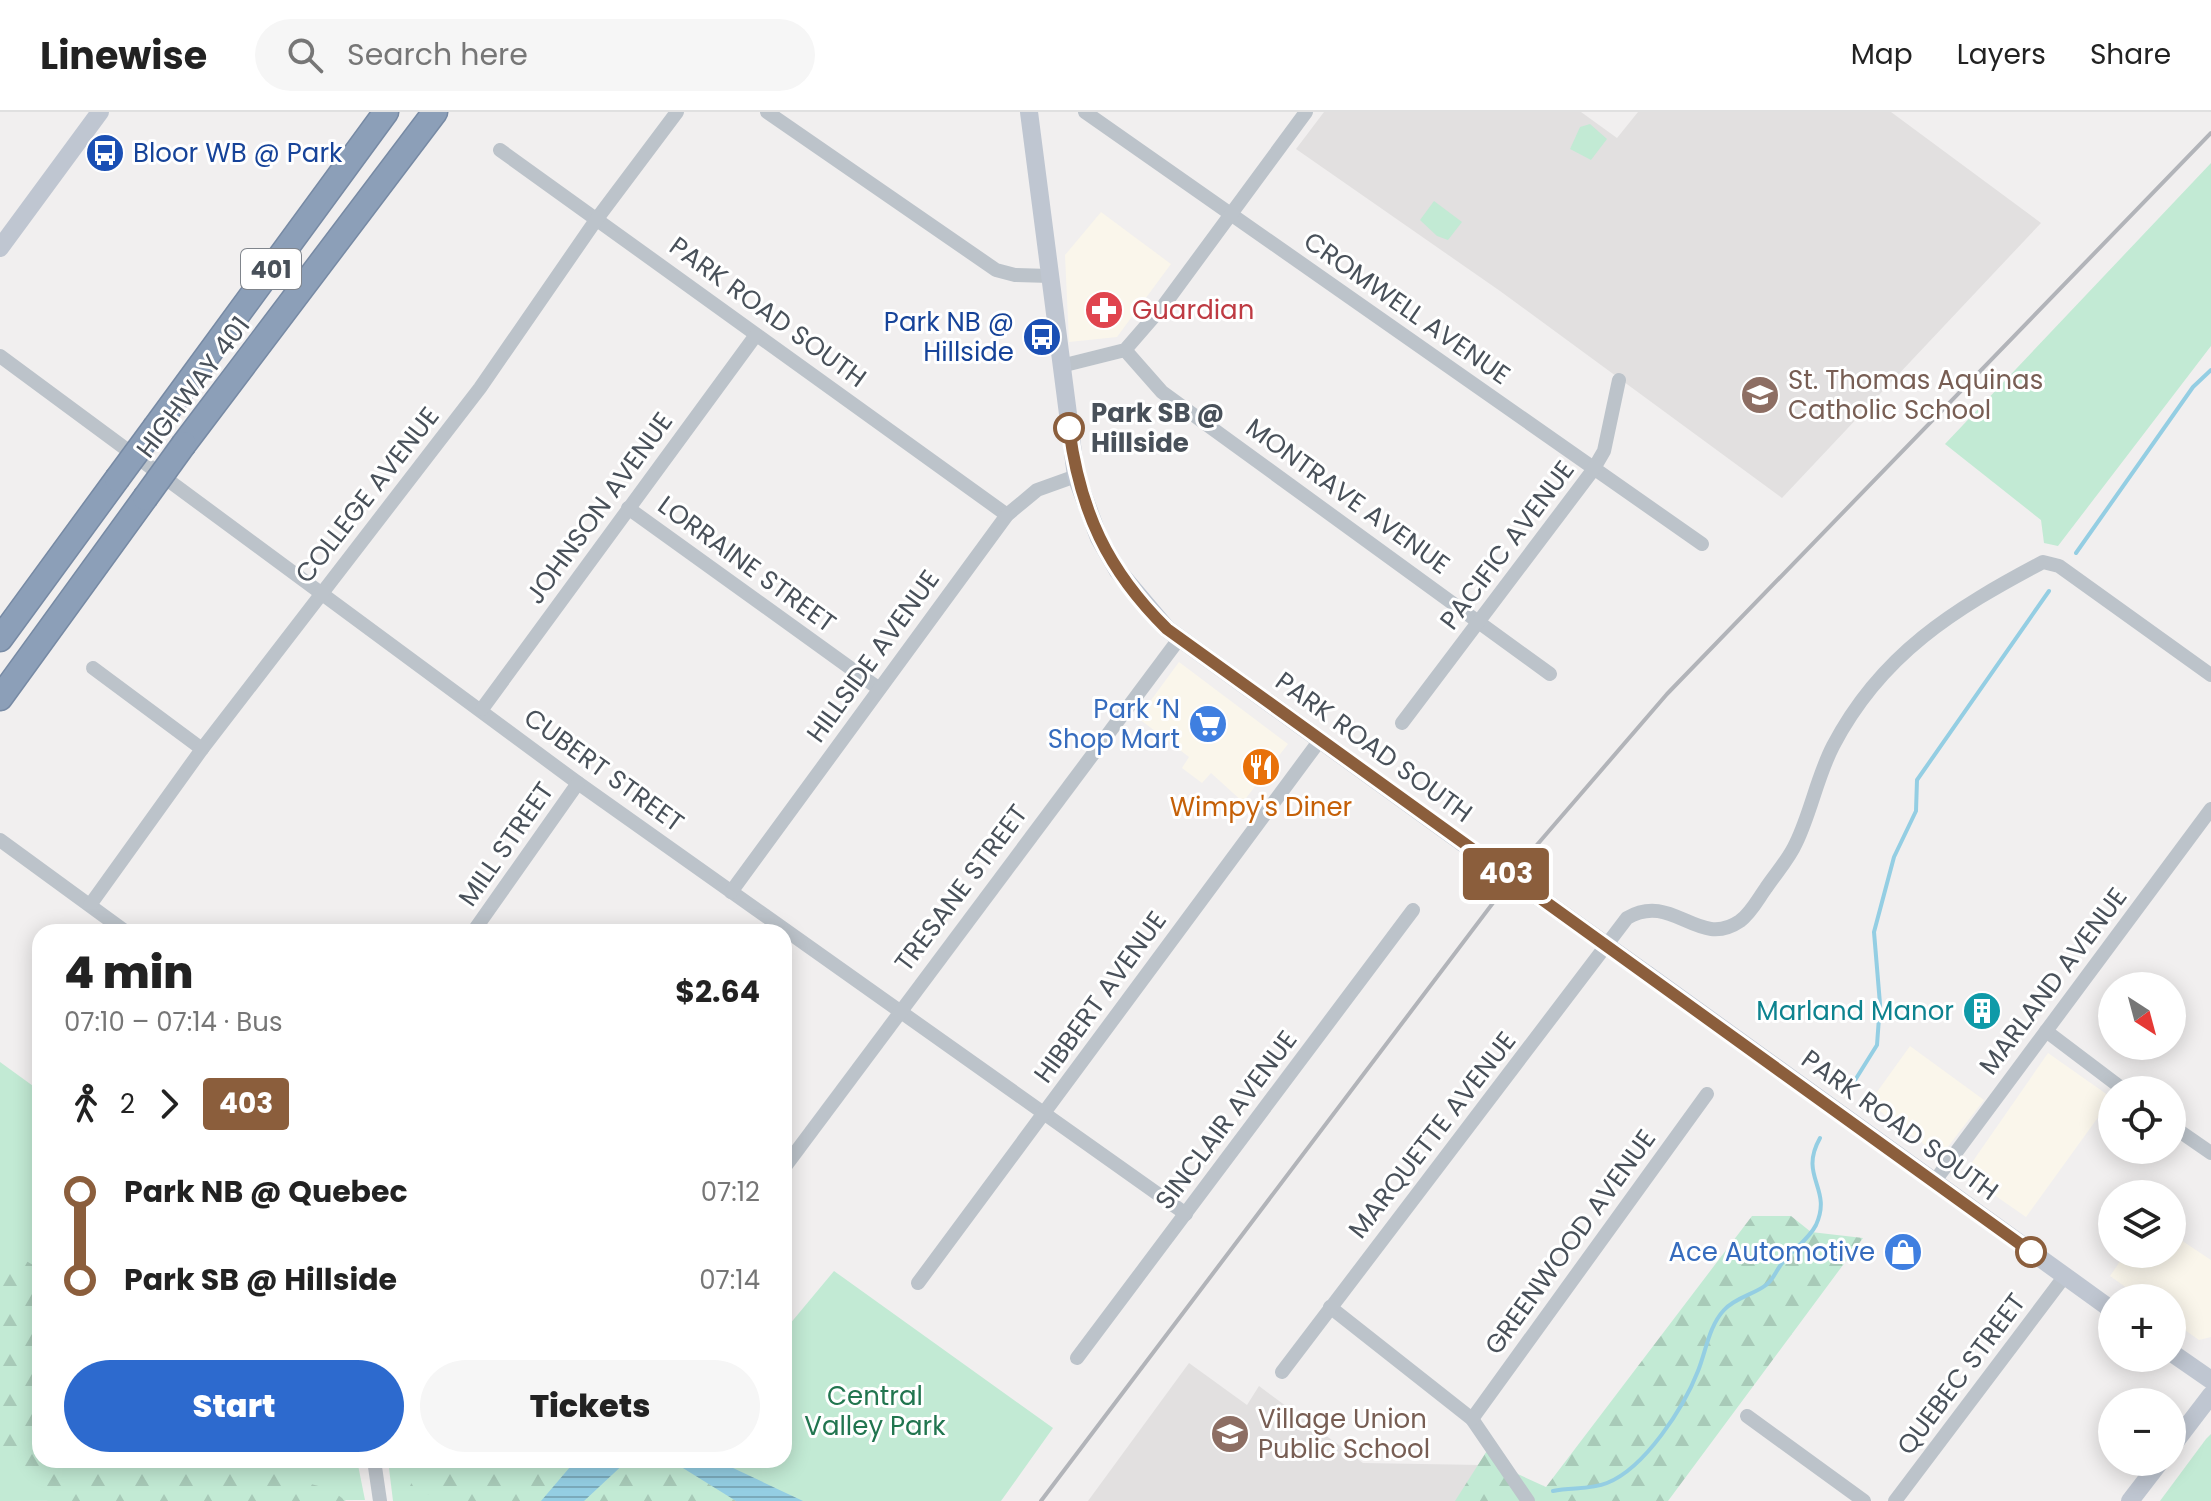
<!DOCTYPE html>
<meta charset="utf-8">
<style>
body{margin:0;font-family:Poppins,sans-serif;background:#f6f6f6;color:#222;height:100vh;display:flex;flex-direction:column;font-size:30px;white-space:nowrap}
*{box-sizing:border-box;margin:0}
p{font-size:26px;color:#767676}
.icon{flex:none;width:44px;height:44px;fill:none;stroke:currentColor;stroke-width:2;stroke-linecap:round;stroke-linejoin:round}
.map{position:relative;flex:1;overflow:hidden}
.side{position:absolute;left:32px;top:812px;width:760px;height:544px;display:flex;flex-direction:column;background:#fff;border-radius:24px;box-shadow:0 4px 20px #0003}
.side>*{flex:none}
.badge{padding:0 16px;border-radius:6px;font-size:28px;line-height:52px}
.needle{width:52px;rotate:144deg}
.controls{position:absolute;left:2098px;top:860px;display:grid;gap:16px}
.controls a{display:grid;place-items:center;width:88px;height:88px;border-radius:50%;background:#fff;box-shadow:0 4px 20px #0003;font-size:40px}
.map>.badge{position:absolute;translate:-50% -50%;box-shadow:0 0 0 4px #fff}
.legs{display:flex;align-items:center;gap:12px;height:88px;padding:0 32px;font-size:26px}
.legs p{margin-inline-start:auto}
.headline{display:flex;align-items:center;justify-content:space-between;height:136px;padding:0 32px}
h1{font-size:44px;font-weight:800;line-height:60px}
.button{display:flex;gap:16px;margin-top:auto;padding:16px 32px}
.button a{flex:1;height:92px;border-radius:48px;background:#2d6ace;color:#fff;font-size:32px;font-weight:800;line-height:92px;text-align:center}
.button a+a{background:#f6f6f6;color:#222}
ul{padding:0 32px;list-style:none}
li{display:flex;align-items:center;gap:28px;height:88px;font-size:30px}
li i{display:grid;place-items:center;width:12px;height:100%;margin:0 10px;background:currentColor}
li i::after{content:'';width:20px;height:20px;margin:-10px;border:6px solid;border-radius:50%;background:#fff}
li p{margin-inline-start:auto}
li:first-child i{background:linear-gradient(#0000 50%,currentColor 0)}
li:last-child i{background:linear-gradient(currentColor 50%,#0000 0)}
header{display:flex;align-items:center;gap:48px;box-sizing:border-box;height:112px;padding:0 40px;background:#fff;border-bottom:2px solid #e0e0e0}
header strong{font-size:38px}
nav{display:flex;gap:44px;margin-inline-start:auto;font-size:28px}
.search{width:560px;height:72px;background:#f6f6f6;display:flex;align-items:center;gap:20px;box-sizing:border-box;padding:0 28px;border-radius:44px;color:#767676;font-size:30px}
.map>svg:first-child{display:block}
</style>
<header>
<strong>Linewise</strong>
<div class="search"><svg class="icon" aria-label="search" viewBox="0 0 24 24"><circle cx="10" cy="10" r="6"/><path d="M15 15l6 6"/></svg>Search here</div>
<nav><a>Map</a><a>Layers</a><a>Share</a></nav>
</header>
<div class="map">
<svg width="2211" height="1389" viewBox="0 0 2211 1389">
<defs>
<pattern id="forest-firs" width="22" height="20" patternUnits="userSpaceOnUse" patternTransform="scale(2)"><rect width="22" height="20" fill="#c2ead4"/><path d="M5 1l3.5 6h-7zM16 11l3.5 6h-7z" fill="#a8cab8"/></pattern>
<pattern id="water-rules" width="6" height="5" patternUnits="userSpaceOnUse" patternTransform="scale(2)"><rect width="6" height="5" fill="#94cee3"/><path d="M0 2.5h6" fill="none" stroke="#7baabb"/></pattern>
</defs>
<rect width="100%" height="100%" fill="#f1efef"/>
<g fill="#faf6eb">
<path d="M1101 100 1171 152 1117 225 1069 230 1065 143Z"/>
<path d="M1179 550 1288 632 1243 690 1211 661 1202 671 1182 656 1189 645 1138 606Z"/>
<path d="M1910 934 1984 988 1947 1036 1932 1038 1869 991Z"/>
<path d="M2048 941 2112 986 2026 1105 1964 1062Z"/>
<path d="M2172 1122 2211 1148V1225L2199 1228 2172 1209V1186H2141L2110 1164 2125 1142H2172Z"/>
</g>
<g fill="#e2e0e0">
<path d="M1324 0H1581L1617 26 1638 0H1891L2041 111 1782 386 1500 179 1296 37Z"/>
<path d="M1189 1251 1247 1293 1259 1274 1363 1351 1481 1353 1506 1389H1088Z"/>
</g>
<g fill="#c2ead4">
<path d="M1590 12 1607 27 1591 48 1570 37 1580 15Z"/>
<path d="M2211 51V234L2058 434 2044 431 2041 408 1945 332Z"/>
<path d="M1434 89 1462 110 1448 128 1437 124 1420 108Z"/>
<path d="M0 950 40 979V1348H357L365 1388 0 1389Z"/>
<path d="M834 1159 1053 1316 1001 1389H393L388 1348H784V1219Z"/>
<path d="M2211 1322V1389H2160L2206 1327Z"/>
</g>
<g fill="url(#forest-firs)">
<path d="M1752 1104H1791L1811 1120 1863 1126 1668 1389H1455L1490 1334 1500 1354 1546 1375Z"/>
<path d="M0 1134 40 1157V1348H279L284 1365 330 1377 346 1389H48L41 1385 0 1354Z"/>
<path d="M442 1348H576L541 1389H464L411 1379 410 1374 418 1359Z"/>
<path d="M628 1348H670L736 1389H584Z"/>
</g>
<g fill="url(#water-rules)">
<path d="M576 1348H628L584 1389H541Z"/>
<path d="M670 1348H716L803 1389H736Z"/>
</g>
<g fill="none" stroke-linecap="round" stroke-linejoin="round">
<g stroke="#94cee3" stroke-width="4">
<path d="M2076 441 2193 275 2211 258"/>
<path d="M1852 973 1877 933 1880 892 1874 820 1894 745 1916 699 1917 668 2049 479"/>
<path d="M1553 1379C1571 1375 1590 1378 1607 1371 1645 1356 1684 1295 1698 1259 1706 1239 1709 1214 1724 1198 1736 1185 1753 1183 1766 1173 1773 1168 1775 1161 1780 1154 1790 1139 1808 1129 1816 1113 1833 1076 1798 1065 1820 1026"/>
</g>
<g stroke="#778aa4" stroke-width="27">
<g id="motorway">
<path d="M156 314 386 0"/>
<path d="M184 332 435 0"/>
<path d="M0 527 117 367"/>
<path d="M0 586 145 386"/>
</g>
</g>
<g stroke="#bcc3ca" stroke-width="14">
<path d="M767 0 996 158 1015 163 1050 164"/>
<path d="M1085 0 1702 432"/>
<path d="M500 38 1007 403"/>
<path d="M1125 238 1162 280 1550 562"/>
<path d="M0 244 578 671 1186 1102"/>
<path d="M1061 254 1125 238 1164 193 1306 0"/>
<path d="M628 396 878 576"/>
<path d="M93 556 202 637"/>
<path d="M482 597 756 223"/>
<path d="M1402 611 1593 358 1604 339 1619 268"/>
<path d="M0 728 126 820"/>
<path d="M731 780 1007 403 1037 378 1076 364"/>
<path d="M90 793 202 637 480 276 596 108 677 0"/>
<path d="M473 820 578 671"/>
<path d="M2046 919 2124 978"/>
<path d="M2172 1014 2211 1041"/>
<path d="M784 1056 1179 527"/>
<path d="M1934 1070 2211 697"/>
<path d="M918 1171 1320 628"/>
<path d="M1330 1195 1472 1307 1528 1389"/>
<path d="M1077 1246 1413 798"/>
<path d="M1282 1260 1627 806C1673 779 1698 838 1740 809 1751 801 1758 787 1766 776 1776 761 1789 747 1796 731 1811 700 1817 665 1833 634 1881 542 1954 497 2043 450L2059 454 2211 563"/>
<path d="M1747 1304 1864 1389"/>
<path d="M1472 1307 1707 982"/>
<path d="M374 1348 380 1389"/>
<path d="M1895 1389 2064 1165"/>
</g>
<g stroke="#bfc6d1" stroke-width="18">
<path d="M1029 0 1076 364 1099 426 1118 459 1167 517 1463 731"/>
<path d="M0 136 100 0"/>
<path d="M1648 863 2112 1198"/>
<path d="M2172 1241 2211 1268"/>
<path d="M2172 1334 2211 1283"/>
<path d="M2130 1389 2160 1350"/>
</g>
<use href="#motorway" stroke="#8c9fb8" stroke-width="24"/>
<path stroke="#b2b4b9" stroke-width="4" d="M1041 1389 1536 734 1667 582 2211 21"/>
<g stroke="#778aa4" stroke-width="27" stroke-linecap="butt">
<g id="motorway-bridge">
<path d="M117 367 156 314"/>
<path d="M145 386 184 332"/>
</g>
</g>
<path stroke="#bfc6d1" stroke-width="18" d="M1463 731 1648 863"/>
<use href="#motorway-bridge" stroke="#8c9fb8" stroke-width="24"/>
</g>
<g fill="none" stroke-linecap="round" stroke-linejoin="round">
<g stroke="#fff" stroke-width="18">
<path id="line-1" d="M1069 316C1080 399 1107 458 1167 517L2031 1140"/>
</g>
<use href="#line-1" stroke="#8b5e3c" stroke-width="12"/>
</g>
<defs>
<g id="bus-disc" transform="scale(2)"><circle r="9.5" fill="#1a4fb4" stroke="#fff"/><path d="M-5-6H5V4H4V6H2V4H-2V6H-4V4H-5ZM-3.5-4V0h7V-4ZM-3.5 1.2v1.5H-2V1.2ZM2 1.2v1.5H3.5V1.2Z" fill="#fff"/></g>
<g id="pharmacy-disc" transform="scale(2)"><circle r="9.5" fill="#e0444e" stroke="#fff"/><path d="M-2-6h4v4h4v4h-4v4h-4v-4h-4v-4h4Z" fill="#fff"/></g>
<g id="school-disc" transform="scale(2)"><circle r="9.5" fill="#8d6e63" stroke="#fff"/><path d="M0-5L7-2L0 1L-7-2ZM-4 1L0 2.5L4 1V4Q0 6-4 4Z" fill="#fff"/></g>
<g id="supermarket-disc" transform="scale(2)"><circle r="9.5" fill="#3f7fe0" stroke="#fff"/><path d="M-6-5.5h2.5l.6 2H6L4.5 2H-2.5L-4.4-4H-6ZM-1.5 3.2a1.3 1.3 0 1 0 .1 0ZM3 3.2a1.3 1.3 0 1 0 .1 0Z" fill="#fff"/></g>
<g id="restaurant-disc" transform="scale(2)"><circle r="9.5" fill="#e8710a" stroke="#fff"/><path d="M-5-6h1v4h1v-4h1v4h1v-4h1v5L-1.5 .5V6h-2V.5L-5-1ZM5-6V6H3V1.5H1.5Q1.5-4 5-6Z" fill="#fff"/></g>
<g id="building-disc" transform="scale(2)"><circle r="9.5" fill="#0f9aa8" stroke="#fff"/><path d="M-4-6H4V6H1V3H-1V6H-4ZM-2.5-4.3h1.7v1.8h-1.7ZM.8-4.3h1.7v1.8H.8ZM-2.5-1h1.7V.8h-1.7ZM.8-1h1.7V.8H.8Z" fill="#fff"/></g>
<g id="shop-disc" transform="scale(2)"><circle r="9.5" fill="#3f7fe0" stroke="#fff"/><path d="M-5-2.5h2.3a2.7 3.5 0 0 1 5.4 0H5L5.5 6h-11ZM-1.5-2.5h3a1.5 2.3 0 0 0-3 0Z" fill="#fff"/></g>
</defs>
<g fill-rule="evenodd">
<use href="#bus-disc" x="105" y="41"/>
<use href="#pharmacy-disc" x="1104" y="198"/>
<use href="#bus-disc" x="1042" y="225"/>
<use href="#school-disc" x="1760" y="283"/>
<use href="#supermarket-disc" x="1208" y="612"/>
<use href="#restaurant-disc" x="1261" y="655"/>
<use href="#building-disc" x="1982" y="899"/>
<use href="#shop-disc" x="1903" y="1140"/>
<use href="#school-disc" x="1230" y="1322"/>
</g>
<g fill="#fff" stroke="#8b5e3c" stroke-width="4">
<circle cx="1069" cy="316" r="14"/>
<circle cx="2031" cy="1140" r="14"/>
</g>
<g text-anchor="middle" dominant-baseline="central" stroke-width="6" stroke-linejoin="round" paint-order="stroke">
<rect fill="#fff" stroke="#80858c" stroke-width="2" x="241" y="137" width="60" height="40" rx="6"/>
<g font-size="24" font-weight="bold" fill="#49515a">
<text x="271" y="157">401</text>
</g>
<g font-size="26" fill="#164399" stroke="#fff" text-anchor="start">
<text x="133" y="41">Bloor WB @ Park</text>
<text x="1014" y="210" text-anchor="end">Park NB @<tspan x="1014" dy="30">Hillside</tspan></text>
</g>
<g font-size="26" fill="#49515a" stroke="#fff">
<text transform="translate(1407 196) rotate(35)">CROMWELL AVENUE</text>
<text transform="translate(768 200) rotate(36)">PARK ROAD SOUTH</text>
<text transform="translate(193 275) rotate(-53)">HIGHWAY 401</text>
<text transform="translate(367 383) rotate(-52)">COLLEGE AVENUE</text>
<text transform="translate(1348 384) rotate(36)">MONTRAVE AVENUE</text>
<text transform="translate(599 396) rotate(-54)">JOHNSON AVENUE</text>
<text transform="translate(1507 433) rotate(-53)">PACIFIC AVENUE</text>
<text transform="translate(747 452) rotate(36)">LORRAINE STREET</text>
<text transform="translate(873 544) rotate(-54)">HILLSIDE AVENUE</text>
<text transform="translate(1374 635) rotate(36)">PARK ROAD SOUTH</text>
<text transform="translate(604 658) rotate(36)">CUBERT STREET</text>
<text transform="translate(506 732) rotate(-55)">MILL STREET</text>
<text transform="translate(961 776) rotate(-53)">TRESANE STREET</text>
<text transform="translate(2053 869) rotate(-53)">MARLAND AVENUE</text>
<text transform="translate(1100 885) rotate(-54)">HIBBERT AVENUE</text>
<text transform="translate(1226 1008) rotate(-53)">SINCLAIR AVENUE</text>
<text transform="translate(1900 1013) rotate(36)">PARK ROAD SOUTH</text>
<text transform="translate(1432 1023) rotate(-52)">MARQUETTE AVENUE</text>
<text transform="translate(1570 1130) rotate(-54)">GREENWOOD AVENUE</text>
<text transform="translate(1961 1262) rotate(-53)">QUEBEC STREET</text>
</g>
<g font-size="26" fill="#be3a42" stroke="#fff" text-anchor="start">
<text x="1132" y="198">Guardian</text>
</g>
<g font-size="26" fill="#785e54" stroke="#fff" text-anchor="start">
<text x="1788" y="268">St. Thomas Aquinas<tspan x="1788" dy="30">Catholic School</tspan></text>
<text x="1258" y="1307">Village Union<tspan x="1258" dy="30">Public School</tspan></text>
</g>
<g font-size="26" font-weight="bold" fill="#49515a" stroke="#fff" text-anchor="start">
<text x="1091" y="301">Park SB @<tspan x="1091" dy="30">Hillside</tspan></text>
</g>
<g font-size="26" fill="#366cbe" stroke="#fff" text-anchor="end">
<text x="1180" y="597">Park ‘N<tspan x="1180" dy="30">Shop Mart</tspan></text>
<text x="1875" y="1140">Ace Automotive</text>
</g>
<g font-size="26" fill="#c56008" stroke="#fff">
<text x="1261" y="695">Wimpy's Diner</text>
</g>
<g font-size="26" fill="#0d838f" stroke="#fff" text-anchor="end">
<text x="1954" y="899">Marland Manor</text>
</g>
<g font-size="26" fill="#21754f" stroke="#fff">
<text x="875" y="1284">Central<tspan x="875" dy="30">Valley Park</tspan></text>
</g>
</g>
</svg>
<div class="controls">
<a><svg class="needle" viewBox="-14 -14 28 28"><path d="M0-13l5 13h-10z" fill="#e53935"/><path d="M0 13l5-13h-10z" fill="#767676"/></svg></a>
<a><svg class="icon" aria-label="locate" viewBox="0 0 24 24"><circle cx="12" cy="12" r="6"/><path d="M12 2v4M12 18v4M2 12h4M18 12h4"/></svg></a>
<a><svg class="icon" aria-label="layers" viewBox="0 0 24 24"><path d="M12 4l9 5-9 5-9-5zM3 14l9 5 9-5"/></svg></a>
<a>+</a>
<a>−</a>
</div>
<b class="badge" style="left:1506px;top:762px;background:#8b5e3c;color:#fff">403</b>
<section class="side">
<div class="headline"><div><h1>4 min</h1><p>07:10 – 07:14 · Bus</p></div><b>$2.64</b></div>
<div class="legs"><svg class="icon" aria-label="walk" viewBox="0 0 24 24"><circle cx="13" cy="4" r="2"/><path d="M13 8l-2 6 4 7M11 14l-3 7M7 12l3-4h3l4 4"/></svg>2<svg class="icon" aria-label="forward" viewBox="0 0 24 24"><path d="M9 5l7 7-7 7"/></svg><b class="badge" style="background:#8b5e3c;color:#fff">403</b></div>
<ul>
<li><i style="color:#8b5e3c"></i><b>Park NB @ Quebec</b><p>07:12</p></li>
<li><i style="color:#8b5e3c"></i><b>Park SB @ Hillside</b><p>07:14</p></li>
</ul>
<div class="button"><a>Start</a><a>Tickets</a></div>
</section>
</div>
